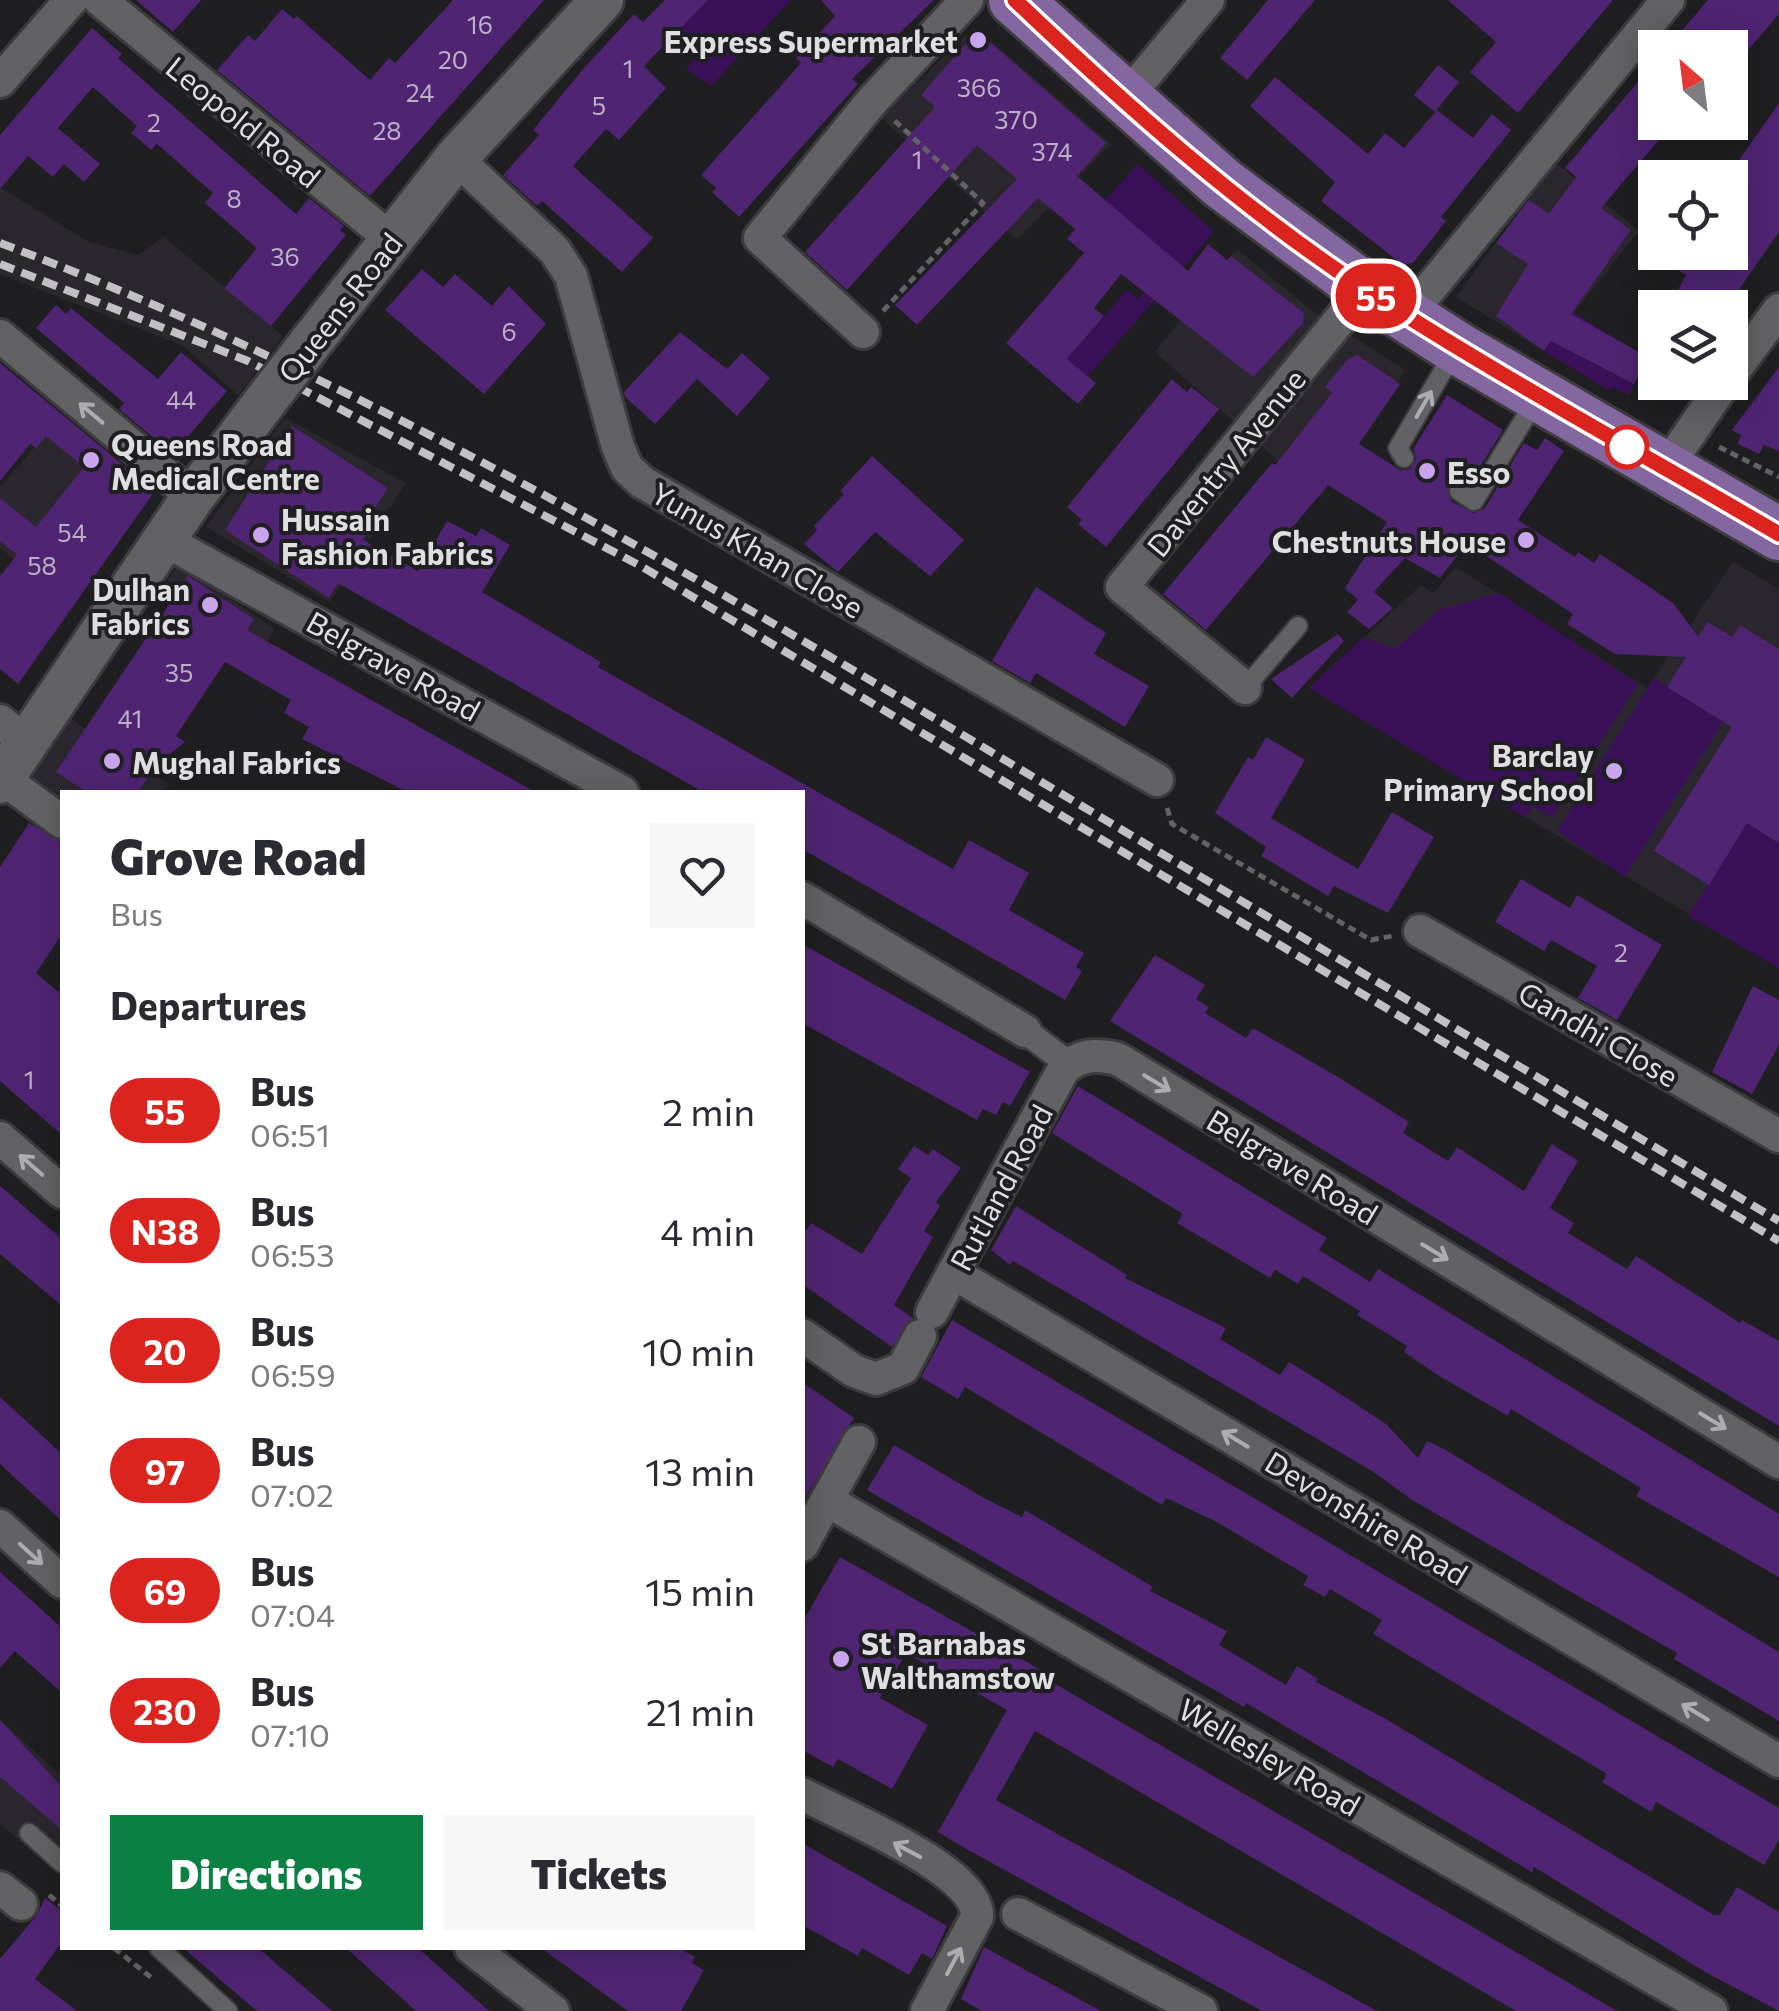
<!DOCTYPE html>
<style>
body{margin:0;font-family:Commissioner,sans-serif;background:#f7f7f7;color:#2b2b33;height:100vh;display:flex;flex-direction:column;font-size:38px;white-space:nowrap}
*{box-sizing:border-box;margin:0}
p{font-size:32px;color:#7c7c81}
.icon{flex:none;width:55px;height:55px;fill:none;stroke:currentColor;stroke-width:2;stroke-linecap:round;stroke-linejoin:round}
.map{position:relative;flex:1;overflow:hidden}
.side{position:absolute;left:60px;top:790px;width:745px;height:1160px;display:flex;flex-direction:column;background:#fff;border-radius:0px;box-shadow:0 5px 25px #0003}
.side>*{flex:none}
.badge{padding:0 20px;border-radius:32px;font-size:35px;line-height:65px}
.needle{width:65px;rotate:332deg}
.controls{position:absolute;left:1638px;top:30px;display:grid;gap:20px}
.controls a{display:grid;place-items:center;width:110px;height:110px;border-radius:0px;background:#fff;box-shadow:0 5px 25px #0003;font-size:50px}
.map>.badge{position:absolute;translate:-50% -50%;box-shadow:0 0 0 5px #fff}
h2{padding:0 50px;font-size:38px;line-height:90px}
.round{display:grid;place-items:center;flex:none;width:105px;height:105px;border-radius:0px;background:#f7f7f7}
.summary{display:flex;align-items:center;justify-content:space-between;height:170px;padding:0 50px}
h1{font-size:48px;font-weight:800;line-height:75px}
.action{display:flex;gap:20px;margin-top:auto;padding:20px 50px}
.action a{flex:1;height:115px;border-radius:0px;background:#0b8043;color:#fff;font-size:40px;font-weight:800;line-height:115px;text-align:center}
.action a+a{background:#f7f7f7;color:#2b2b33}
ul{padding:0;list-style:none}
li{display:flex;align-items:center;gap:30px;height:120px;padding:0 50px}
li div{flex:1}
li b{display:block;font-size:38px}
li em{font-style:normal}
li .badge{min-width:110px;font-weight:700;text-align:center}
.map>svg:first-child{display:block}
</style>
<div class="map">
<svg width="1779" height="2011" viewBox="0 0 1779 2011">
<rect width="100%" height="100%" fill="#1f1e20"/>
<g fill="#2a272e">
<path d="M974 27 1111 144 1017 240 881 118Z"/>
<path d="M1555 162 1639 231 1544 351 1456 297Z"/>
<path d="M0 187 87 241 138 255 164 237 283 336 238 395 183 346 0 274Z"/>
<path d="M1237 249 1311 310 1405 370 1320 498 1155 352Z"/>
<path d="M63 415 152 495 73 606 0 548V487Z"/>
<path d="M285 418 406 483 330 602 206 527Z"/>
<path d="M1733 562 1779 589V968L1309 688 1421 585 1433 593 1456 567 1647 688Z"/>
<path d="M179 564 275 629 259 653 163 586Z"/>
<path d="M68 717 169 784 163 792H62V802L30 780Z"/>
<path d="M0 1720 62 1776V1877L0 1824Z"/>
</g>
<g fill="#3a1059">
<path d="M708 0H791L711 86 686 68 698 56 675 34Z"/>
<path d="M1138 164 1214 232 1088 376 1083 373 1065 393 1049 380 1127 290 1138 299 1173 259 1105 200Z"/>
<path d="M1573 312 1605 332 1588 361 1634 384 1629 395 1615 388 1608 390 1544 351Z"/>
<path d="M1499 593 1638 684 1552 818 1533 806 1525 817 1309 688 1363 637 1395 649 1439 610Z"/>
<path d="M1654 678 1723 722 1625 877 1557 831Z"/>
<path d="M1747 823 1776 842 1779 839V968L1688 916Z"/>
</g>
<g fill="#4f2472">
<path d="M136 0H201L173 32Z"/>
<path d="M453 0H544L370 196 217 70 248 35 255 41 282 9 294 19 297 16 370 80 389 58 395 63Z"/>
<path d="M665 0H708L644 66 666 88 619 140 606 129 573 166 653 238 622 272 542 201 537 206 503 175 539 135 533 130 584 68 634 14 643 22Z"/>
<path d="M821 0H934L852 79 858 84 739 217 712 192 716 188 701 175 801 63 796 58 835 16Z"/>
<path d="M1268 0H1315L1247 80 1220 58Z"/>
<path d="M1448 0H1613L1518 113 1470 72 1496 42Z"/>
<path d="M1708 0H1779V14L1730 71V48H1667Z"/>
<path d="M92 28 122 54 118 58 296 214 309 198 344 226 340 230 346 235 271 326 224 288 257 248 205 203 213 193 157 144 151 150 131 133 137 126 93 87 58 128 100 164 84 182 64 164 53 177 28 156 0 189V135Z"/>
<path d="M977 31 1106 143 1077 176 1188 271 1208 244 1227 260 1231 256 1304 313 1303 323 1253 377 1121 274 1094 308 1104 316 1067 359 1096 383 1078 404 1006 343 1084 253 1067 239 1075 229 1038 198 917 325 895 305 1017 179 977 145 847 290 805 252 935 107 921 95Z"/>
<path d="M1655 62V122H1674L1601 208 1631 230 1571 314 1648 357 1634 384 1551 341 1544 351 1496 316 1528 264 1496 243 1529 200 1549 214 1576 177 1565 168Z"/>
<path d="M1438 65 1459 82 1435 112 1414 95Z"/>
<path d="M1275 77 1368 154 1385 133 1404 148 1437 110 1473 138 1492 114 1511 130 1441 217 1446 221 1413 263 1403 265 1321 201 1335 182 1250 106Z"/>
<path d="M1779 103V232L1726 308H1668L1686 275 1677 269 1688 252H1730V173Z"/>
<path d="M422 269 443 287 455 274 492 306 509 286 546 324 484 394 385 310Z"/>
<path d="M56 305 66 314 71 308 158 379 181 352 227 391 173 454 119 409 124 403 36 328Z"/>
<path d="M680 332 727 369 742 353 770 378 737 416 697 379 655 424 625 397 624 392Z"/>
<path d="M1357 355 1400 384 1359 444 1400 470 1410 469 1416 459 1413 449 1447 395 1503 430 1470 483 1459 479 1448 485 1451 501 1474 513 1485 508 1524 443 1537 450 1545 438 1564 451 1518 520 1575 557 1578 552 1594 563 1600 554 1633 576 1673 603 1698 637 1708 622 1732 637 1740 625 1779 649V843L1747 823 1709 885 1654 851 1732 727 1667 687 1686 657 1615 654 1567 624 1573 614 1467 543 1440 578 1405 558 1374 592 1393 608 1369 629 1347 612 1358 600 1345 588 1387 522 1328 485 1206 630 1163 594 1272 463 1275 465 1332 393 1325 387 1347 360Z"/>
<path d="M0 363 146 484 152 495 18 684 0 669V576L17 555 0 541V498L36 527 84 467 46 436 36 448 30 444 0 481Z"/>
<path d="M1779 367V451L1764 445 1759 454 1738 444 1741 435 1732 430Z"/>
<path d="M1172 379 1187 392 1191 387 1219 409 1106 547 1078 524 1082 520 1067 507Z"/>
<path d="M292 426 388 488 360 531 366 535 363 540 418 571 447 521 476 536 481 528 510 545 482 592 601 662 598 667 953 869 969 840 1029 873 1009 910 1084 953 1076 967 1082 971 1065 1000 802 849V792H703L338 583 329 598 225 530Z"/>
<path d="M872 456 964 540 930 576 875 532 838 572 804 544 817 530 814 526 844 494 840 491Z"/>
<path d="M188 576 254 619 247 630 535 792H407L302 739 309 727 284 713 291 700 225 662 176 736 185 742 156 765 138 792H86L56 772Z"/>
<path d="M1036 587 1106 633 1094 654 1149 686 1125 727 1036 673 1030 683 992 661Z"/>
<path d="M1338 634 1344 641 1292 698 1271 679Z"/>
<path d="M1266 737 1305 760 1271 818 1358 869 1392 812 1434 837 1388 913 1334 886 1328 896 1261 856 1266 847 1215 813 1248 757 1253 760Z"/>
<path d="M29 823 62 842V934L36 973 62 995V1135L0 1081V867Z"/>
<path d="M1521 879 1570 908 1577 895 1662 945 1617 1020 1578 998 1597 966 1551 940 1544 951 1495 922Z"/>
<path d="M802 944 1030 1072 1010 1106 1003 1102 996 1115 983 1109 977 1120 802 1023Z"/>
<path d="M1155 955 1205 985 1196 999 1209 1007 1205 1013 1246 1038 1253 1028 1338 1077 1409 1122 1403 1133 1448 1161 1457 1147 1524 1191 1552 1144 1578 1161 1550 1208 1574 1223 1568 1233 1627 1269 1636 1256 1740 1323 1742 1320 1779 1341V1426L1110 1021Z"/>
<path d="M1753 986 1779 1000V1045L1752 1094 1712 1072Z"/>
<path d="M1078 1086 1327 1238 1319 1250 1370 1282 1378 1269 1779 1514V1577L1636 1496 1641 1488 1511 1409 1508 1416 1436 1374 1404 1352 1407 1346 1357 1315 1360 1311 1303 1276 1298 1284 1275 1270 1270 1278 1177 1223 1183 1214 1052 1133Z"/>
<path d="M914 1146 928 1155 933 1149 961 1168 936 1202 940 1206 924 1231 933 1237 894 1305 913 1318 892 1347 802 1284V1236L811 1223 862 1254 911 1178 898 1169Z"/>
<path d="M0 1186 62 1239V1306L0 1254Z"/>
<path d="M1016 1206 1127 1275 1125 1278 1226 1328 1220 1339 1280 1375 1289 1362 1336 1391 1386 1424 1418 1458 1427 1441 1444 1449 1779 1652V1721L1674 1659 1677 1653 1412 1500 1372 1471 1013 1261 1010 1265 991 1250Z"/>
<path d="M952 1320 1779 1808V1840L1764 1865 1656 1802 1651 1812 1602 1782 1607 1774 1373 1634 1382 1620 1330 1589 1325 1597 1303 1585 1308 1576 1215 1521 1166 1498 1162 1505 965 1387 958 1399 921 1377Z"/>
<path d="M802 1382 854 1418 802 1503Z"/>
<path d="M0 1397 62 1454V1521L0 1464Z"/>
<path d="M894 1445 984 1498 1022 1517 1025 1510 1153 1587 1150 1591 1227 1631 1219 1645 1286 1685 1297 1666 1318 1679 1316 1682 1384 1718 1714 1915H1720L1737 1887 1779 1912V2011L1707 1973 1534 1867 1532 1872 1246 1703 1244 1707 867 1490Z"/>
<path d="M840 1557 1055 1678 1052 1682 1617 2011H1516L1035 1731 996 1800 1377 2011H1262L970 1851 938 1832 1007 1710 906 1653 880 1698 928 1725 892 1789 838 1759 833 1767 802 1750V1623Z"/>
<path d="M0 1572 62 1628V1693L15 1651 0 1668Z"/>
<path d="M0 1720 62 1787V1830L0 1777Z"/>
<path d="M802 1843 947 1926 932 1959 922 1953 909 1975 862 1948 858 1956 802 1925Z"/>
<path d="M45 1898 62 1911V1942L35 1979 77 2011H0V1959L37 1915Z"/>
<path d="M984 1947 1011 1962 1101 2011H982L961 1999Z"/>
<path d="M183 1948H258L332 2011H257Z"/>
<path d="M346 1948H418L489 2011H416Z"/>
<path d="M541 1948H679L695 1957 692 1963 704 1970 681 2011H628Z"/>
</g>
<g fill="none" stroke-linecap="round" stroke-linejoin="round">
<g stroke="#3c3b3d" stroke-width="22">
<g id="service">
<path d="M1404 458 1398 448 1454 352"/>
<path d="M1459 491 1474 501 1536 400"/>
<path d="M1245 688 1298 626"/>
<path d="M29 1833 62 1863"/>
<path d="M159 1948 228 2011"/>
</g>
</g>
<g stroke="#3c3b3d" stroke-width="30">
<path id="pedestrian" d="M1025 1031 1069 1064"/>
</g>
<g stroke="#3c3b3d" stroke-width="38">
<g id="minor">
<path d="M100 0 391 239"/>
<path d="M0 81 71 0"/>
<path d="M1124 100 1208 0"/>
<path d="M456 158 555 251 571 276 618 447 627 468 642 482 1157 780"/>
<path d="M1408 315 1668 0"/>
<path d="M863 332 760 238 873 100 967 0"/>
<path d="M0 336 193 497"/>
<path d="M1730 376 1779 310"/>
<path d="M1666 468 1725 382"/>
<path d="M164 540 622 792"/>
<path d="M1245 688 1122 587 1365 289"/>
<path d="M0 721 25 741"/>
<path d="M2 778 62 822"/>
<path d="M802 898 1025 1031"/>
<path d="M1420 931 1779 1136"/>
<path d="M0 1138 62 1192"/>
<path d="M955 1274 1779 1761"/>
<path d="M932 1312 1063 1070C1079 1054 1096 1054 1118 1059L1779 1462"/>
<path d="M802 1335 854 1371 876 1379 903 1368 920 1336"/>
<path d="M828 1501 1711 2011"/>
<path d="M0 1526 62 1582"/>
<path d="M802 1545 859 1442"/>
<path d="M802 1794C841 1815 980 1871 977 1917L927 2011"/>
<path d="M0 1888 21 1904"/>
<path d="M1018 1914 1201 2011"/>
<path d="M471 1948 553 2011"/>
</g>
</g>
<g stroke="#3c3b3d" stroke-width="48">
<g id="tertiary">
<path d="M308 346 456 158 602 0"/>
<path d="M0 782 193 497 267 399"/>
</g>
</g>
<g stroke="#3c3b3d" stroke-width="58">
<path id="primary" d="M1015 0 1223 184 1365 289 1457 348 1779 534"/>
</g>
<g stroke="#636264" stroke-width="5" stroke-dasharray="8 5" stroke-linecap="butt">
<path d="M883 311 983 203 894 120"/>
<path d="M1719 447 1779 477"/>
<path d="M1167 808 1172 824 1371 940 1392 936"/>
<path d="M49 1895 62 1906"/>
<path d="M114 1948 152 1978"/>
</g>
<use href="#service" stroke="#626164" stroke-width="18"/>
<use href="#pedestrian" stroke="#626164" stroke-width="25"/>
<use href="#minor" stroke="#626164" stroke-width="32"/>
<use href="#tertiary" stroke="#626164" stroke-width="42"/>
<use href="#primary" stroke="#8466a0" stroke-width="52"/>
<g stroke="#c1c0c2" stroke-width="8" stroke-dasharray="15 8" stroke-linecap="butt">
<path d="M0 243C354 376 674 563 998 756 1258 911 1519 1066 1779 1221"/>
<path d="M0 264 248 361 639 565 1779 1241"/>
</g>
<g stroke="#3c3b3d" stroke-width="48" stroke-linecap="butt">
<path id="tertiary-bridge" d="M267 399 308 346"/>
</g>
<use href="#tertiary-bridge" stroke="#626164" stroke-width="42"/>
</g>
<defs><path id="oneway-shaft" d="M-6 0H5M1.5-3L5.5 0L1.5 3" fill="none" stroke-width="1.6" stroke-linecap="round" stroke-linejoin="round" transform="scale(2.5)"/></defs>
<g stroke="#adacae">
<use href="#oneway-shaft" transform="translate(1424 404) rotate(-60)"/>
<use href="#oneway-shaft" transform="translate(91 413) rotate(-140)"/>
<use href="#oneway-shaft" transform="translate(1157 1083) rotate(31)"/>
<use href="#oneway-shaft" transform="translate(31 1165) rotate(-139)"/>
<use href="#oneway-shaft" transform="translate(1435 1252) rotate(31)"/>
<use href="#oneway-shaft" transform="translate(1713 1421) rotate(31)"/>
<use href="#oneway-shaft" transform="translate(1235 1439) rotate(-149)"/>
<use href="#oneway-shaft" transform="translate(31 1554) rotate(42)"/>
<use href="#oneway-shaft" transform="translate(1695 1712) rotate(-149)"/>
<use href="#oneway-shaft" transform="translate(907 1850) rotate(-152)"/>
<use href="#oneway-shaft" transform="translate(954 1961) rotate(-62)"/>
</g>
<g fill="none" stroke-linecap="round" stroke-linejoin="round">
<g stroke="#fff" stroke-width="22">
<path id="line" d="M1015 0C1124 104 1240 207 1366 290 1500 377 1641 453 1779 534"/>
</g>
<use href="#line" stroke="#dc241f" stroke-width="15"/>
</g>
<g fill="#c9a5ee" stroke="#1f1e20" stroke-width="4">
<circle cx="978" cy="40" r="10"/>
<circle cx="91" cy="460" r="10"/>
<circle cx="1427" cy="471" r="10"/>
<circle cx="261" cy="535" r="10"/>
<circle cx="1526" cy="540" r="10"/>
<circle cx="210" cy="605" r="10"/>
<circle cx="112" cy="761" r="10"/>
<circle cx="1614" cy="771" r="10"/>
<circle cx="841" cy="1659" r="10"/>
</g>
<circle fill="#fff" stroke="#dc241f" stroke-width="5" cx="1627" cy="447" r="20"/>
<g text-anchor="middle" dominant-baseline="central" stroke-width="8" stroke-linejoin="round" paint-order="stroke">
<g font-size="25" fill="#bbb0c4">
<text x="480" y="24">16</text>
<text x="453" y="59">20</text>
<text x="628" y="68">1</text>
<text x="979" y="87">366</text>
<text x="420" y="92">24</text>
<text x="599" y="105">5</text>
<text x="1016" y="119">370</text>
<text x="154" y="122">2</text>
<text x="387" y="130">28</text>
<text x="1052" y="151">374</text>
<text x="917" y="159">1</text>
<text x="234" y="198">8</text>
<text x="285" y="256">36</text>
<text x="509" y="331">6</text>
<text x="181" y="399">44</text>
<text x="72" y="532">54</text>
<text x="42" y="565">58</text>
<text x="179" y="672">35</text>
<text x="130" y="718">41</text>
<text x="1621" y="952">2</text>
<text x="29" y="1079">1</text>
</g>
<g font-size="30" font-weight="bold" fill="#dfdee0" stroke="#1f1e20" text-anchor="start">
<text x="958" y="40" text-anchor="end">Express Supermarket</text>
<text x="111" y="443">Queens Road<tspan x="111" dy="34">Medical Centre</tspan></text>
<text x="1447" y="471">Esso</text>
<text x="281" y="518">Hussain<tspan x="281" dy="34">Fashion Fabrics</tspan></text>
<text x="1506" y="540" text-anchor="end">Chestnuts House</text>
<text x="190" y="588" text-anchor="end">Dulhan<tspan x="190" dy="34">Fabrics</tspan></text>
<text x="1594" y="754" text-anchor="end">Barclay<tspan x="1594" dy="34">Primary School</tspan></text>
<text x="132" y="761">Mughal Fabrics</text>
<text x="861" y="1642">St Barnabas<tspan x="861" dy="34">Walthamstow</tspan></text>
</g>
<g font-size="30" fill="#dfdee0" stroke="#1f1e20">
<text transform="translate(244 121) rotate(39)">Leopold Road</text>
<text transform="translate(339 307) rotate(-52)">Queens Road</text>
<text transform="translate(1225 462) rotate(-51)">Daventry Avenue</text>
<text transform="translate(758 549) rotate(30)">Yunus Khan Close</text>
<text transform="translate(394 665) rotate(29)">Belgrave Road</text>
<text transform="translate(1599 1033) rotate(30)">Gandhi Close</text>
<text transform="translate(1293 1166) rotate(31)">Belgrave Road</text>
<text transform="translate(1000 1187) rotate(-62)">Rutland Road</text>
<text transform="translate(1367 1517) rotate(31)">Devonshire Road</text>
<text transform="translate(1270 1756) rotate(30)">Wellesley Road</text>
</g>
</g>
</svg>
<div class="controls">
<a><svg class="needle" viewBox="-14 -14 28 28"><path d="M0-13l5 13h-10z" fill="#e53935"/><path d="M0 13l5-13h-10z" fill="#7c7c81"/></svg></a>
<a><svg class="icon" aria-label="locate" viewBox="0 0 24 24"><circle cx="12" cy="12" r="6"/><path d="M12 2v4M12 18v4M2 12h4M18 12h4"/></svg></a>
<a><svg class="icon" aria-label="layers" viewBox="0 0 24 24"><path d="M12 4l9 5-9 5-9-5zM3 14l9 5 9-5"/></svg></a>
</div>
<b class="badge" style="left:1376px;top:296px;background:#dc241f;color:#fff">55</b>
<section class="side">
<div class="summary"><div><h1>Grove Road</h1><p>Bus</p></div><a class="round"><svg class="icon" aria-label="heart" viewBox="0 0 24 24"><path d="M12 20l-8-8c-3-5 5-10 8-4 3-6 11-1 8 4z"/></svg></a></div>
<h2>Departures</h2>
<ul>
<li><span class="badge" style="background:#dc241f;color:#fff">55</span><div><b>Bus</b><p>06:51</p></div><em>2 min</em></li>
<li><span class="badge" style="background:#dc241f;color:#fff">N38</span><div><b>Bus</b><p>06:53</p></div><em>4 min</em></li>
<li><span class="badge" style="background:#dc241f;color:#fff">20</span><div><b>Bus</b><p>06:59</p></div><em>10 min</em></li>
<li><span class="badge" style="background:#dc241f;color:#fff">97</span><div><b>Bus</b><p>07:02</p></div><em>13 min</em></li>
<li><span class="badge" style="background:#dc241f;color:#fff">69</span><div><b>Bus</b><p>07:04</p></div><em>15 min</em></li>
<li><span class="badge" style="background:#dc241f;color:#fff">230</span><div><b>Bus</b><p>07:10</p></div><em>21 min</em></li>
</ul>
<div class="action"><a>Directions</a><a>Tickets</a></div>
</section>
</div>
